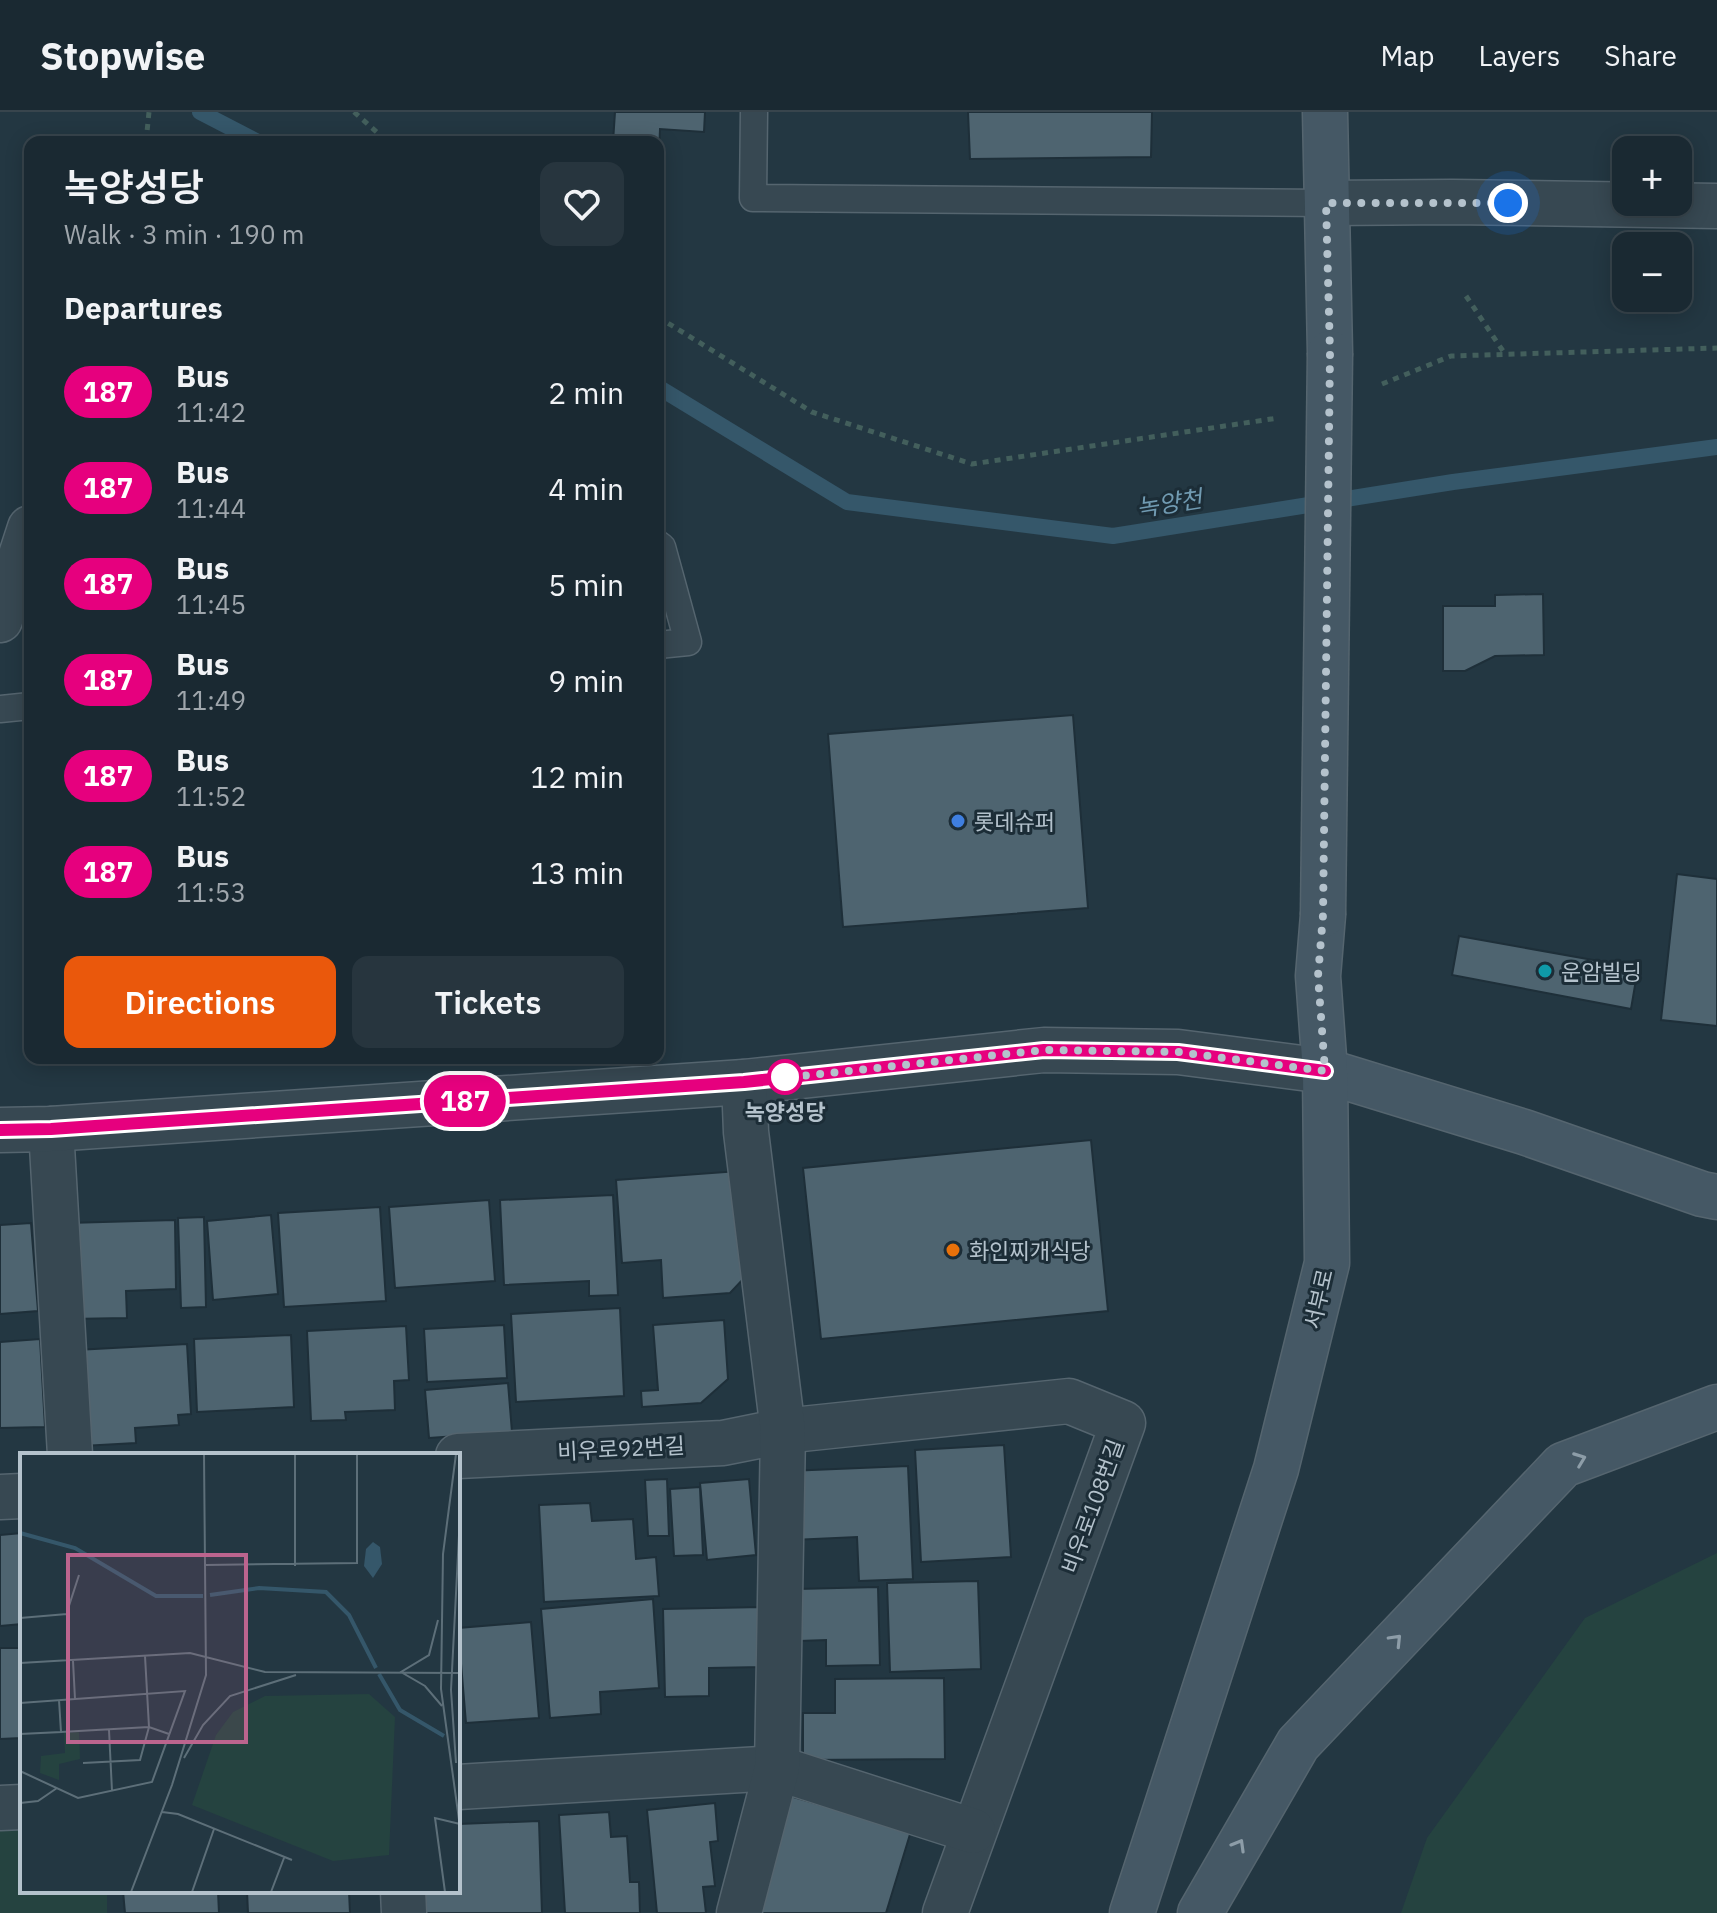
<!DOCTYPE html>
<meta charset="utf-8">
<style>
body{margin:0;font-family:"IBM Plex Sans","Noto Sans KR",sans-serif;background:#27353e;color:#f1f3f6;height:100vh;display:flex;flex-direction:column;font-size:30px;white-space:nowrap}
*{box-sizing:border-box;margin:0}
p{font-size:26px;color:#9fa6ac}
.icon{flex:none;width:44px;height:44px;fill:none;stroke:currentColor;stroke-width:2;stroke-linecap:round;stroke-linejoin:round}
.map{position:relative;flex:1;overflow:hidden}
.side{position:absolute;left:24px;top:24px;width:640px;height:928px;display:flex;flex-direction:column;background:#1a2932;border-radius:16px;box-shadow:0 4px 20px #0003,0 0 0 2px #38454d}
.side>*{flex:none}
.badge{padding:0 16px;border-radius:26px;font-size:28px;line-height:52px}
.controls{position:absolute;left:1612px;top:24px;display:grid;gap:16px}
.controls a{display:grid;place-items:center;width:80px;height:80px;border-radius:16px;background:#1a2932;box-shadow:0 4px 20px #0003,0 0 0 2px #38454d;font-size:40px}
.you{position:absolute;width:40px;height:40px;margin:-20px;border:6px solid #fff;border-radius:50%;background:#1a73e8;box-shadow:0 0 0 12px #1a73e833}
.map>.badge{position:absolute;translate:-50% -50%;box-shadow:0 0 0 4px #fff}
h2{padding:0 40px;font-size:30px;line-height:72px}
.round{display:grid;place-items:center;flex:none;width:84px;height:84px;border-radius:16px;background:#27353e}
.head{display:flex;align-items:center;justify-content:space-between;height:136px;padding:0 40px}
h1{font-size:38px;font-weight:600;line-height:60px}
.button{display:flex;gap:16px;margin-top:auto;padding:16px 40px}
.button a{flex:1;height:92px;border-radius:16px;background:#ea580c;color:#fff;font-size:32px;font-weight:600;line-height:92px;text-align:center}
.button a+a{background:#27353e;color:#f1f3f6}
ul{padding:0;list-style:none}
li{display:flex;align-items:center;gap:24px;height:96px;padding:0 40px}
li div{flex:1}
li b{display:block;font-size:30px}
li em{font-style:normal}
li .badge{min-width:88px;font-weight:700;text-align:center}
header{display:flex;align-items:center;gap:48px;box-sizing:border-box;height:112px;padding:0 40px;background:#1a2932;border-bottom:2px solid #38454d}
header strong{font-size:38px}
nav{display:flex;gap:44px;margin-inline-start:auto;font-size:28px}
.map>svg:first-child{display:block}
</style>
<header>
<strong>Stopwise</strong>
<nav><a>Map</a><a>Layers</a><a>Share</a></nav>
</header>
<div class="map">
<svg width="1717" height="1801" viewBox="0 0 1717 1801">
<rect width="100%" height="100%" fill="#233742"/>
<g fill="#254340">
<path d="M1717 1441V1801H1401L1427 1726 1585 1506Z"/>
<path d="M22 1711V1779H107V1801H0V1712Z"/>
</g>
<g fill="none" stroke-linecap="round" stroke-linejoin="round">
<g stroke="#35576a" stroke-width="16">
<path d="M200 0 258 30"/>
<path d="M658 275 847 390 1113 424 1453 370 1717 335"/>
</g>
</g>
<g fill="#4e6470" stroke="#1e2f39" stroke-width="2">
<path d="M615 0H705L704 20 660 17 658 65V30H613Z"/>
<path d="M968 0H1152L1151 45 970 47Z"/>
<path d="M1543 482 1544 543 1495 544 1465 559H1443V494H1495V483Z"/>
<path d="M1073 603 1088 796 843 815 828 622Z"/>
<path d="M1677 762 1717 767V914L1661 908Z"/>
<path d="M1459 824 1638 856 1631 897 1452 863Z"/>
<path d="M1091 1028 1108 1199 821 1227 803 1056Z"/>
<path d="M739 1059 747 1163 730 1181 663 1186 661 1148 622 1151 616 1068Z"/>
<path d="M613 1083 618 1183 589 1184V1169L504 1173 500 1088Z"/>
<path d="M489 1088 495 1169 395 1176 389 1095Z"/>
<path d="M380 1095 386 1189 284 1195 278 1101Z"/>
<path d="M271 1103 278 1182 213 1188 207 1109Z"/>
<path d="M204 1105 206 1195 181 1196 178 1106Z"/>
<path d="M175 1108 176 1177 126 1179 127 1206 70 1207 67 1111Z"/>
<path d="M31 1111 38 1199 0 1202V1113Z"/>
<path d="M620 1196 624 1284 516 1290 511 1202Z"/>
<path d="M724 1208 728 1267 701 1291 642 1295 641 1279 658 1278 653 1213Z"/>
<path d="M504 1213 507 1266 427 1270 424 1217Z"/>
<path d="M406 1214 409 1268 394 1269 395 1298 345 1300 346 1308 311 1309 307 1219Z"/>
<path d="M291 1223 294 1295 197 1300 194 1227Z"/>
<path d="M40 1227 45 1315 0 1316V1230Z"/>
<path d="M187 1232 191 1302 178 1303 179 1313 135 1316 136 1331 82 1334 76 1238Z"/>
<path d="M508 1271 512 1320 429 1326 425 1278Z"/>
<path d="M1004 1333 1011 1445 921 1450 915 1338Z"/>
<path d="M908 1354 913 1467 859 1469 857 1425 792 1428 788 1359Z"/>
<path d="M667 1367 669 1424H648L645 1368Z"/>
<path d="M749 1367 756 1443 707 1448 700 1371Z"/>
<path d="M700 1375 703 1443 674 1444 670 1377Z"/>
<path d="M590 1391 592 1409 633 1407 636 1447 656 1445 659 1484 544 1490 539 1393Z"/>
<path d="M22 1421V1512L0 1514V1423Z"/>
<path d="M978 1469 981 1557 890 1560 887 1471Z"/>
<path d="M878 1475 880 1553 826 1554V1528L799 1529 797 1477Z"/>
<path d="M653 1487 659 1576 600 1580 601 1602 550 1606 541 1497Z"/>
<path d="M762 1495 763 1555 709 1556V1584L665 1585 663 1497Z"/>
<path d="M531 1510 539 1606 466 1611 458 1516Z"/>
<path d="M0 1536H22V1626L0 1627Z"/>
<path d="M944 1566 945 1647 803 1648V1601H835V1567Z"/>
<path d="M790 1684 911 1719 886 1801H755Z"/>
<path d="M715 1691 718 1729 710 1730 715 1774 703 1775 706 1801H657L647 1698Z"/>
<path d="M609 1700 611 1725 627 1724 630 1770H639L640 1801H565L559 1703Z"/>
<path d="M539 1709 542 1801H422L421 1779H458V1712Z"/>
<path d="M123 1779H218L219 1801H125Z"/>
<path d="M247 1779H349L350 1801H248Z"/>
</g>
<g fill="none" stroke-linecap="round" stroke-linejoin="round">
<g stroke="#55656f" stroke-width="29">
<g id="lane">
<path d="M754 0 753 86 1326 91"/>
<path d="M658 432 662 435 688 530 658 533"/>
<path d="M0 597 30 594"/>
</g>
</g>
<g stroke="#55656f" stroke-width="47">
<g id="street">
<path d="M1326 91 1452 90 1717 94"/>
<path d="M0 508 30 416"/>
<path d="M51 1017 70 1343"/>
<path d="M0 1018 51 1017 744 970 1044 938 1178 940 1325 959"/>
<path d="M458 1344 723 1331 783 1319 1069 1289 1123 1311 945 1801"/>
<path d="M0 1385 22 1384"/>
<path d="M458 1675 777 1656 973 1719"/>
<path d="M0 1696 22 1695"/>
<path d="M403 1779 404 1801"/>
<path d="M739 1801 777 1656 783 1319 746 1020 744 970"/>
</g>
</g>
<g stroke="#55656f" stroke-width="47">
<g id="secondary">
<path d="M1325 0 1330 241"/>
<path d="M1325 959 1524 1020 1702 1082 1717 1085"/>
<path d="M1132 1801 1276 1357 1327 1151 1325 959 1318 864 1323 803"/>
<path d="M1200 1801 1298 1632 1563 1353 1717 1295"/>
</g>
</g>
<g stroke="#435f5c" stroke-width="5" stroke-dasharray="6 6" stroke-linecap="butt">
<path d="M354 0 388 30"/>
<path d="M146 30 149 0"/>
<path d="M1466 184 1505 242"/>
<path d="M658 205 812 300 972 352 1278 306"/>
<path d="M1382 272 1451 244 1717 236"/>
</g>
<use href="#lane" stroke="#374852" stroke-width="26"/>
<use href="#street" stroke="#374852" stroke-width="44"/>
<use href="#secondary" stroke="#455865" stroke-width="44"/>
<g stroke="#55656f" stroke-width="47" stroke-linecap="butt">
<path id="secondary-bridge" d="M1323 803 1330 241"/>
</g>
<use href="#secondary-bridge" stroke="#455865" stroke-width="44"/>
</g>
<defs><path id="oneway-chevron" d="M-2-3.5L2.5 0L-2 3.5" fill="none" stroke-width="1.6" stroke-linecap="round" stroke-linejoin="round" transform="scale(2)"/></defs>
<g stroke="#8d9da8">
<use href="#oneway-chevron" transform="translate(1580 1347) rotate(-21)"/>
<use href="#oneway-chevron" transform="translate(1396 1528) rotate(-46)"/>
<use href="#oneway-chevron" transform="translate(1239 1733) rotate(-60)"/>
</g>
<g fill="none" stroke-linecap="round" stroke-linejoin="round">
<g stroke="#fff" stroke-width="18">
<path id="line" d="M0 1018 51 1017 744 970 1044 938 1178 940 1325 959"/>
</g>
<use href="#line" stroke="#e6007e" stroke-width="12"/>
<path stroke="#b4c2cc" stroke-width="8" stroke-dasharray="0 14.4" d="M785 965 774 967 1044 938 1178 940 1325 959 1318 864 1323 803 1330 241 1326 91H1508"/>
</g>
<circle fill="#3f7fe0" stroke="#1c2d37" stroke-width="3" cx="958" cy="709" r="8"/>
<circle fill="#0f9aa8" stroke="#1c2d37" stroke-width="3" cx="1545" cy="859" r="8"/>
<circle fill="#fff" stroke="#e6007e" stroke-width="4" cx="785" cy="965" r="16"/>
<circle fill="#e8710a" stroke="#1c2d37" stroke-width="3" cx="953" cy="1138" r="8"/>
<g text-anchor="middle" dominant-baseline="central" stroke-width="6" stroke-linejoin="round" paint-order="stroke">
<g font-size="22" fill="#b4c2cc" stroke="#1c2d37" text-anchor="start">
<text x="974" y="709">롯데슈퍼</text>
<text x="1561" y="859">운암빌딩</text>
<text x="969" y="1138">화인찌개식당</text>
</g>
<g font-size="22" font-weight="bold" fill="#b4c2cc" stroke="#1c2d37">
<text x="785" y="999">녹양성당</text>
</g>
<g font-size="22" fill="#b4c2cc" stroke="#1c2d37">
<text transform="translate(1318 1187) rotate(-77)">서부로</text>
<text transform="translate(621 1336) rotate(-3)">비우로92번길</text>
<text transform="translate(1092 1394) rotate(-70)">비우로108번길</text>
</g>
<g font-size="24" font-style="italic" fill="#719bb2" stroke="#1c2d37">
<text transform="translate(1169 391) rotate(-9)">녹양천</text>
</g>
</g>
<g transform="translate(20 1341)">
<rect width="440" height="440" fill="#233742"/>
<path d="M349 241 375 264 369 402 313 408 172 352 196 282 213 259 245 243ZM59 279 60 306 39 311V327L20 320 21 303 45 300 44 280Z" fill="#254340"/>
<path d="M353 89 360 94 362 111 353 125 344 113 346 96Z" fill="#35576a"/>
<path fill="none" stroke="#35576a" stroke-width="4" d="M0 80 55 95 136 143H183M190 142 239 135 306 139 329 162 356 215M359 221 380 257 424 283"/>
<path fill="none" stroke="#5d6f79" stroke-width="2" d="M436 1 423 101 421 236 440 374M186 112 337 110V1M275 113V1M0 165 47 161M418 167 409 202 381 219 405 233 422 253M47 208V159L59 122M53 208 55 246M0 210 170 200 245 219 440 220M0 250 165 238 132 329 58 345 0 318M89 277 92 338M41 279 129 274 149 281M0 281 41 279 39 247M164 305 183 272 210 243 276 222M63 310 120 307 129 274 125 203M436 310 431 237 440 63M0 350 18 348 37 335M142 359 158 361 272 407M111 439 152 332 186 222 184 1M172 439 194 376M251 439 264 405M425 439 415 365 440 371"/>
<path fill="#bc648e" fill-opacity="0.15" stroke="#bc648e" stroke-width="4" d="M48 102H226V289H48Z"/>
<rect width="440" height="440" fill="none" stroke="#b4c2cc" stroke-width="4"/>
</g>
</svg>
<div class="controls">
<a>+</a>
<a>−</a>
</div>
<div class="you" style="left:1508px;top:91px"></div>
<b class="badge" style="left:465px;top:989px;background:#e6007e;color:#fff">187</b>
<section class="side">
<div class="head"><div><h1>녹양성당</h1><p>Walk · 3 min · 190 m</p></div><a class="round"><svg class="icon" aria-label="heart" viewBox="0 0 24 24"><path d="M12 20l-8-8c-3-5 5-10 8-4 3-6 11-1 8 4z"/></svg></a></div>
<h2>Departures</h2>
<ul>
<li><span class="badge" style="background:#e6007e;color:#fff">187</span><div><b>Bus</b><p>11:42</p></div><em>2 min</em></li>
<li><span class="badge" style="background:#e6007e;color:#fff">187</span><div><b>Bus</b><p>11:44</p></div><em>4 min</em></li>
<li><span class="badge" style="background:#e6007e;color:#fff">187</span><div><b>Bus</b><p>11:45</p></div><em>5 min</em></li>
<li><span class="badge" style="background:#e6007e;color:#fff">187</span><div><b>Bus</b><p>11:49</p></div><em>9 min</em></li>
<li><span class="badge" style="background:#e6007e;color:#fff">187</span><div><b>Bus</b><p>11:52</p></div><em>12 min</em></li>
<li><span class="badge" style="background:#e6007e;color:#fff">187</span><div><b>Bus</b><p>11:53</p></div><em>13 min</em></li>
</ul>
<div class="button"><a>Directions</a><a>Tickets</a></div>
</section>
</div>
